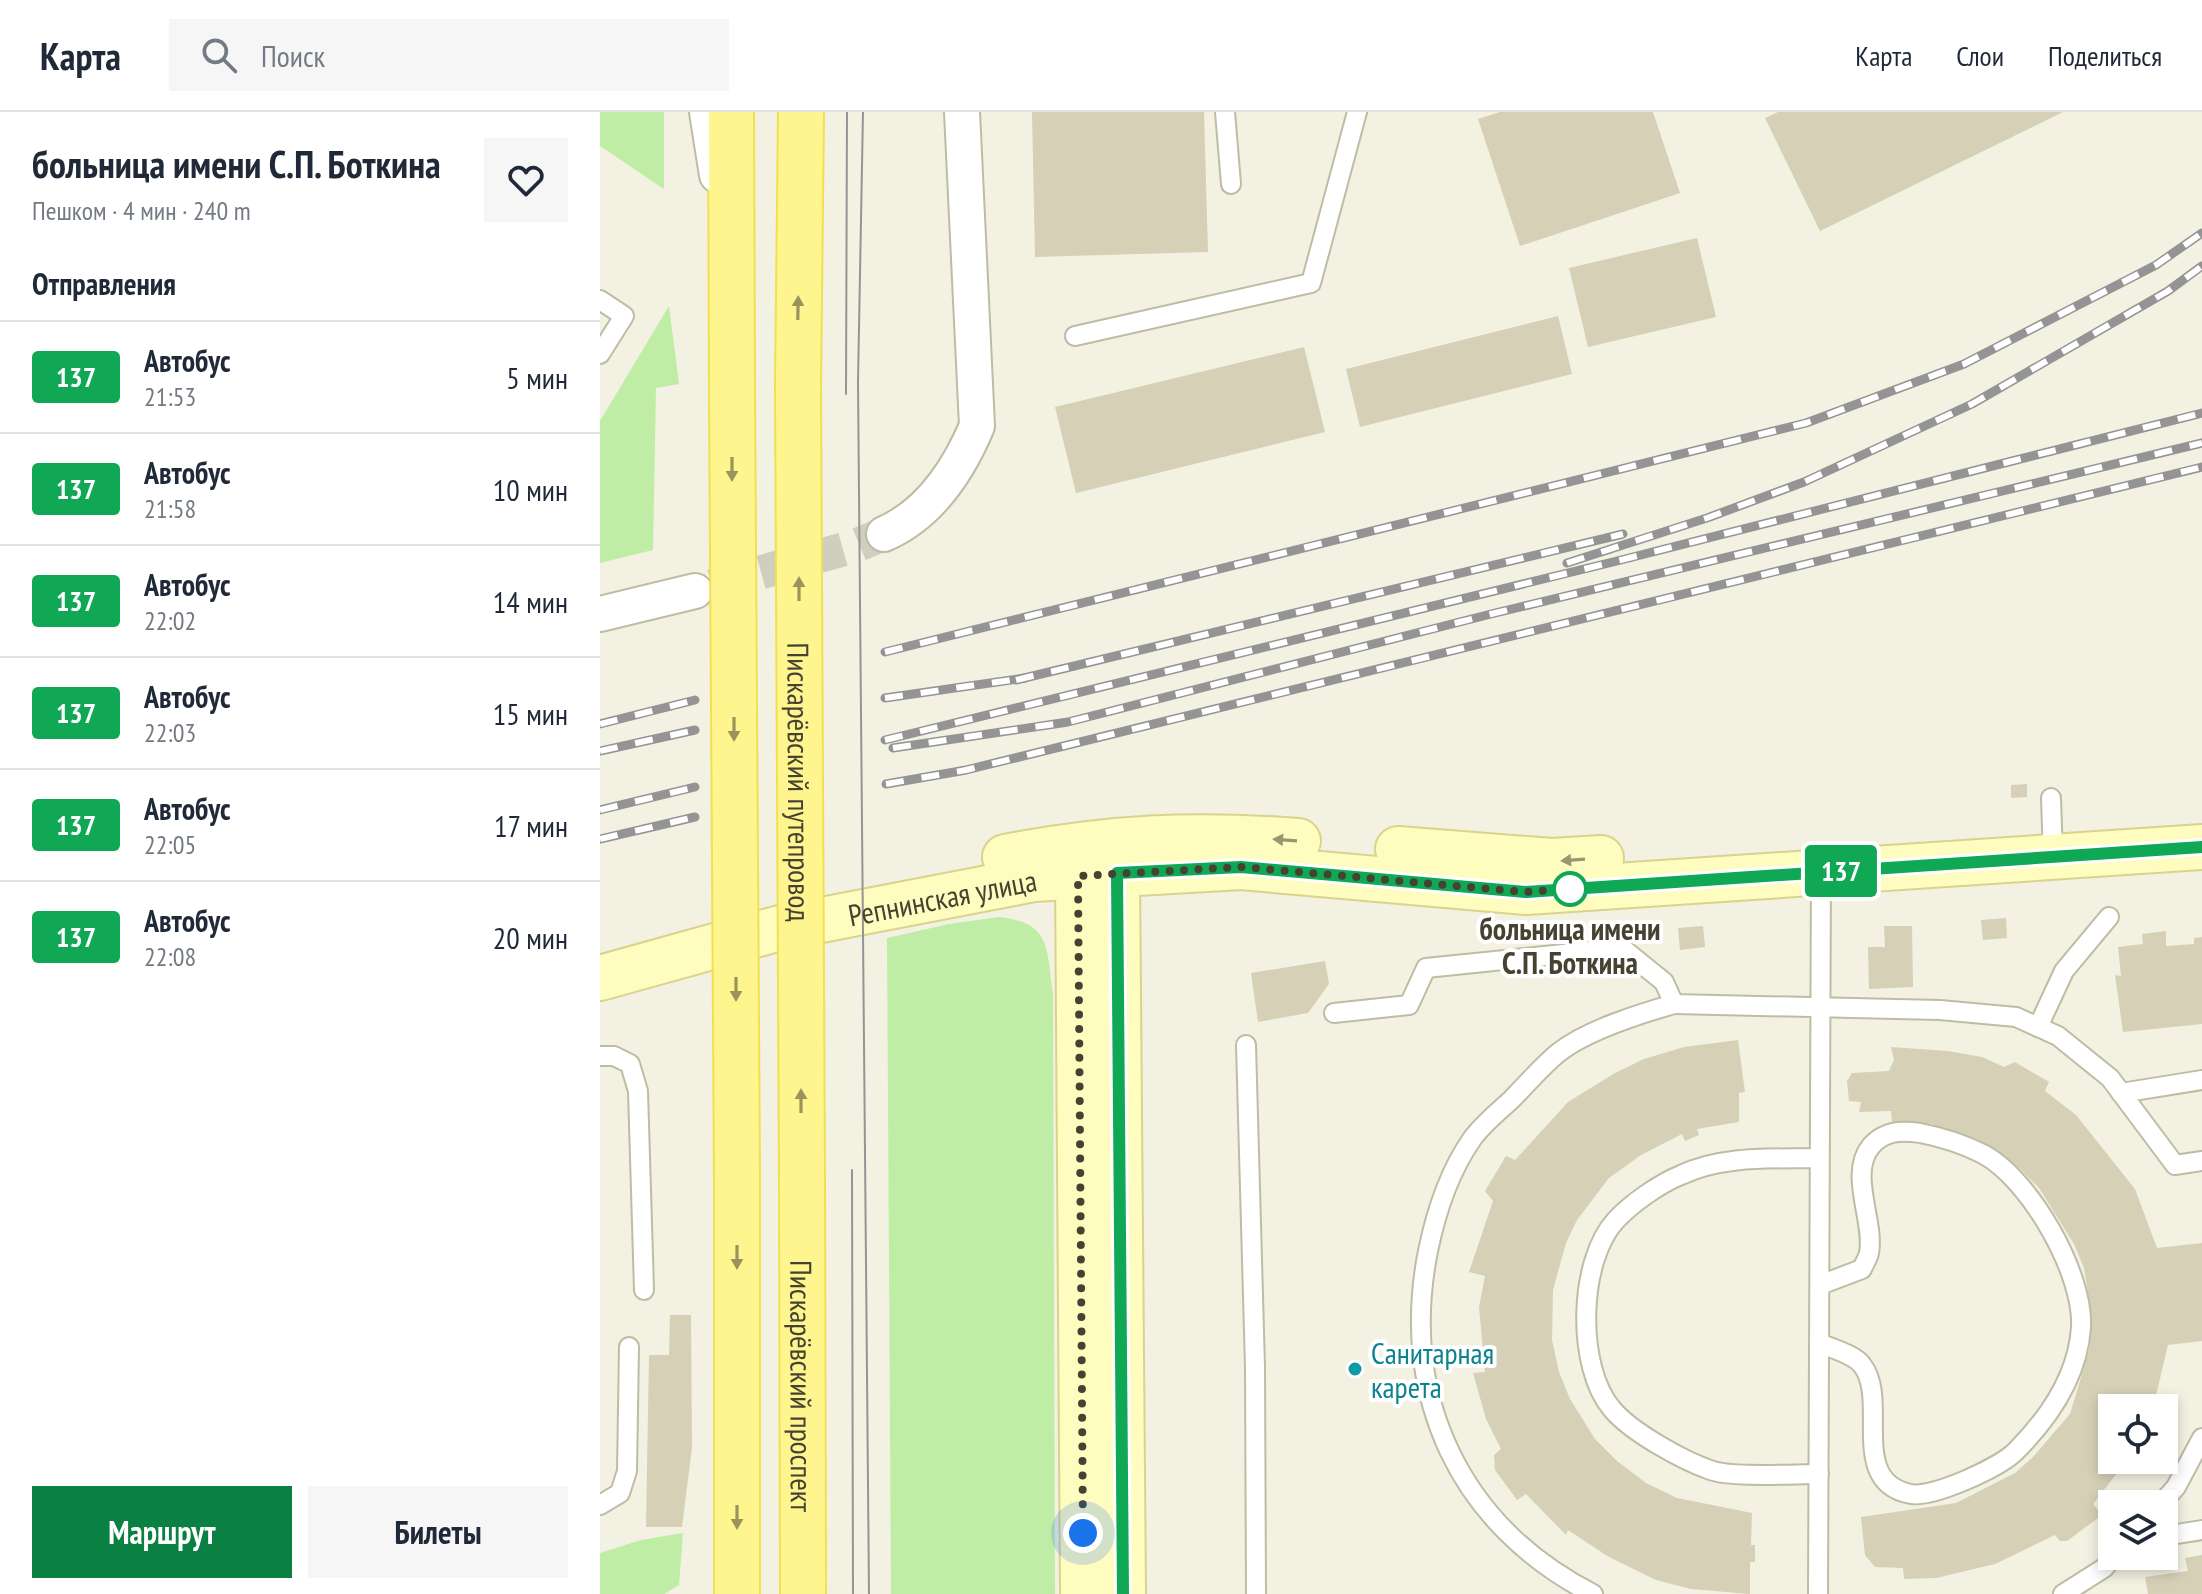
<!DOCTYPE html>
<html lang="ru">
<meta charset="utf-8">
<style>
body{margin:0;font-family:"PT Sans Narrow",sans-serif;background:#f6f6f7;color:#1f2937;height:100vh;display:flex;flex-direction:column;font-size:30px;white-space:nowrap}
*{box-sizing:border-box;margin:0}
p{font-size:26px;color:#747a83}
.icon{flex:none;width:44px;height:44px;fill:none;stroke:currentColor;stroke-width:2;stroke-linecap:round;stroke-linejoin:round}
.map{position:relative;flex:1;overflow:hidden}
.details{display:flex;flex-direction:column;background:#fff;width:600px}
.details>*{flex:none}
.badge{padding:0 16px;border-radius:6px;font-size:28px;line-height:52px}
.fabs{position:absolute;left:1498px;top:1282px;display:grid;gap:16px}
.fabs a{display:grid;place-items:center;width:80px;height:80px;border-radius:0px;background:#fff;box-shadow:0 4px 12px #0003;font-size:40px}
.you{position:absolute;width:40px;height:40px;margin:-20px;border:6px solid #fff;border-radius:50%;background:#1a73e8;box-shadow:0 0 0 12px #1a73e833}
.map>.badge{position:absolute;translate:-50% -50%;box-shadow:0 0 0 4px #fff}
h2{padding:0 32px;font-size:30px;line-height:72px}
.round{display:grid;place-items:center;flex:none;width:84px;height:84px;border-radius:0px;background:#f6f6f7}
.headline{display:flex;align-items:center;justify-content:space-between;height:136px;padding:0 32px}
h1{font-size:38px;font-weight:700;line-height:60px}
.cta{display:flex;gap:16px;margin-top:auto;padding:16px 32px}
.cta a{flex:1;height:92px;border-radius:0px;background:#0b8043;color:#fff;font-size:32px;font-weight:700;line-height:92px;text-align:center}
.cta a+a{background:#f6f6f7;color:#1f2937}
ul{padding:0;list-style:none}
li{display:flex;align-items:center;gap:24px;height:112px;padding:0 32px;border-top:2px solid #e0e1e3}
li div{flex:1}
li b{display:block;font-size:30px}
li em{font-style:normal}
li .badge{min-width:88px;font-weight:700;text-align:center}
header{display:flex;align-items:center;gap:48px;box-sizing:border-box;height:112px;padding:0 40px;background:#fff;border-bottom:2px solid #e0e1e3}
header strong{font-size:38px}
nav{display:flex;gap:44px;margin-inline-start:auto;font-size:28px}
.search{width:560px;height:72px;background:#f6f6f7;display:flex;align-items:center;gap:20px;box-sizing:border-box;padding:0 28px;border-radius:0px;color:#747a83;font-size:30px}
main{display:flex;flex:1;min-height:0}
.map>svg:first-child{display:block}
</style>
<header>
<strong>Карта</strong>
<div class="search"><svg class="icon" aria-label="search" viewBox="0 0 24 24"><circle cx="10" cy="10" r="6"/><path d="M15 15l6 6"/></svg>Поиск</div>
<nav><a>Карта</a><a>Слои</a><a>Поделиться</a></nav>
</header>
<main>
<section class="details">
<div class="headline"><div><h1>больница имени С.П. Боткина</h1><p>Пешком · 4 мин · 240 m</p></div><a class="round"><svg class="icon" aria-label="heart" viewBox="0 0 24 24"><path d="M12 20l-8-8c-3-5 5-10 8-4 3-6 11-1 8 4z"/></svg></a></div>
<h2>Отправления</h2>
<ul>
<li><span class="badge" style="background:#10a855;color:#fff">137</span><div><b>Автобус</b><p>21:53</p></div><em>5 мин</em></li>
<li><span class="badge" style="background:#10a855;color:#fff">137</span><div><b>Автобус</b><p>21:58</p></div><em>10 мин</em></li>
<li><span class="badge" style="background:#10a855;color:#fff">137</span><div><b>Автобус</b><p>22:02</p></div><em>14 мин</em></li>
<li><span class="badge" style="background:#10a855;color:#fff">137</span><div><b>Автобус</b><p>22:03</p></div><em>15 мин</em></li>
<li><span class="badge" style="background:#10a855;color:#fff">137</span><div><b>Автобус</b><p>22:05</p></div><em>17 мин</em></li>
<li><span class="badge" style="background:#10a855;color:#fff">137</span><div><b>Автобус</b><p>22:08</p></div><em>20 мин</em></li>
</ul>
<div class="cta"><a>Маршрут</a><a>Билеты</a></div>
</section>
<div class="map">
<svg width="1602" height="1482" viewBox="0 0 1602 1482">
<rect width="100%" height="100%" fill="#f3f1e2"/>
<g fill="#bfeda5">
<path d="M0 0H64V77L0 34Z"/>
<path d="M69 194 79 272 56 276 53 438 0 451V309Z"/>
<path d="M399 805C452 811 446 836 453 882L455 1482H291L287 826 349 812Z"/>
<path d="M83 1421 79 1473 64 1482H0V1441L41 1428Z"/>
</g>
<g fill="#d5d0b6">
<path d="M432 0H604L608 140 435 145Z"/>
<path d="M900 0H1053L1080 81 920 134 878 7Z"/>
<path d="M1178 0H1463L1220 119 1165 6Z"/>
<path d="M1097 126 1116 205 988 235 969 156Z"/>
<path d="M958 204 972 262 760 315 746 257Z"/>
<path d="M704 235 725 320 476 381 455 295Z"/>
<path d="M1427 672V685L1411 686V673Z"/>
<path d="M1406 806 1407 826 1383 828 1381 808Z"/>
<path d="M1103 814 1105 835 1080 838 1078 816Z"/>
<path d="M1284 814H1312L1313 875 1269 877 1268 835H1285Z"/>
<path d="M1566 819V834L1594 832V826L1602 825V912L1523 920 1515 863 1521 864 1518 835 1543 832 1542 822Z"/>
<path d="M725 849 729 872 708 901 658 910 651 861Z"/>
<path d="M1138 928 1145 980 1139 981V1010L1097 1017 1099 1023 1085 1029 1082 1022 1041 1043 1009 1066 977 1108 966 1131 953 1178 952 1228 959 1260 970 1287 995 1327 1017 1349 1046 1371 1077 1386 1152 1401 1151 1433H1155V1450H1150V1482L1091 1477 1056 1468 1009 1445 968 1418 966 1423 926 1382 917 1388 895 1358 894 1343 901 1337 886 1307 873 1261 885 1260 879 1195 885 1164 869 1160 893 1089 885 1079 906 1044 915 1048 968 990 1015 961 1044 947 1084 935Z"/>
<path d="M1291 935 1348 939 1382 945 1404 955 1415 950 1449 970 1445 979 1476 1003 1535 1077 1557 1136 1602 1131V1229L1568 1233 1553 1296H1512V1348H1527L1493 1392 1502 1403 1467 1429H1460L1455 1423 1395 1452 1336 1466 1304 1467 1303 1456 1275 1455 1265 1443 1261 1405 1356 1391 1415 1361 1432 1346 1470 1302 1489 1239 1492 1206 1484 1156 1474 1132 1439 1076 1420 1057 1368 1026 1332 1012 1292 1010 1291 999 1259 1000 1261 990 1249 989 1247 969 1252 961 1289 959 1294 948Z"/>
<path d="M70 1203H91L92 1336 82 1415H46L49 1243H69Z"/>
<path d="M1602 1443V1482H1548L1545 1465 1588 1459 1585 1446Z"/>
</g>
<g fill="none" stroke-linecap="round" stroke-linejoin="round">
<path stroke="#d0cebf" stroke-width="34" stroke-dasharray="34 17" stroke-linecap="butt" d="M112 474 255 434 284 422"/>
<g stroke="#bfbca4" stroke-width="22">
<g id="lane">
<path d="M625 0 631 72"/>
<path d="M0 188 24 204 0 242"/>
<path d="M475 224 711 171 757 0"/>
<path d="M1451 686 1453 745"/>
<path d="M734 901 809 893 826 856 1022 836 1064 870 1074 892 1340 898 1416 905 1458 924 1510 966 1575 1053 1602 1049"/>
<path d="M1438 915 1464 859 1509 805"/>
<path d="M646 933 655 1255 656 1482"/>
<path d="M0 944H14L30 952 38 979 44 1178"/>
<path d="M1521 981 1602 968"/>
<path d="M1219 1046C1173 1047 1123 1043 1081 1063 1059 1072 1032 1091 1016 1108 978 1149 976 1255 1012 1297 1031 1320 1082 1348 1110 1358 1132 1366 1192 1362 1219 1362"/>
<path d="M1220 1231C1232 1237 1254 1242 1262 1253 1290 1288 1247 1370 1311 1382 1333 1386 1398 1356 1415 1340 1449 1306 1478 1265 1481 1215 1484 1162 1430 1067 1383 1042 1363 1032 1341 1025 1320 1021 1301 1018 1284 1019 1271 1034 1248 1062 1275 1109 1269 1141 1268 1146 1264 1152 1262 1157L1220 1173"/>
<path d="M1561 1392 1576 1375 1602 1326"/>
<path d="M0 1393 20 1381 27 1359 29 1235"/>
<path d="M1564 1424 1602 1418"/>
<path d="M993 1482C860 1414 799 1285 828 1139 836 1100 849 1060 872 1027 882 1013 898 1000 911 988 926 973 941 955 958 941 987 918 1039 902 1074 892"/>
<path d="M1218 1482 1221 758"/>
<path d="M1463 1482 1504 1456 1514 1444"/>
</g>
</g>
<g stroke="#bfbca4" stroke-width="38">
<g id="street">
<path d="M107 0 117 63"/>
<path d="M284 422C330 402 358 359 377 314L362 0"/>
<path d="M0 502 95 479"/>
</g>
</g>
<g stroke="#d9d38c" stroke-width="48">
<g id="secondary">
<path d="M502 736 517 761 523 1482"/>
<path d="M798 737 952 749 1001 746"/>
<path d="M405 745C509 725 592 721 698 729"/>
<path id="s1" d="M0 866 180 816 434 767 641 755 926 780 1602 735"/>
<path d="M483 1482 478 764 491 740"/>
</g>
</g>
<g stroke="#f1e052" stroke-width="48">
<g id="primary">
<path d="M131 0 132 279"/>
<path d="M198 274 201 0"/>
<path id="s2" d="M202 1066 203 1482"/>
<path d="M137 1482V1067"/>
</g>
</g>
<use href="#lane" stroke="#fff" stroke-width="18"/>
<use href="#street" stroke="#fff" stroke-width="34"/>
<use href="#secondary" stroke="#fffcc0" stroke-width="44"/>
<use href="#primary" stroke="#fff58f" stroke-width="44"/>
<g stroke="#949494" stroke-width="2">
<path d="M263 0 258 270 269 1482"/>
<path d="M246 282 247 0"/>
<path d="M252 1058 253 1482"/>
</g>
<g stroke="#949494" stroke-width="9">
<g id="rail">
<path d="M967 451 1107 406 1204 370 1372 292 1568 179 1602 154"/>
<path d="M285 540 1206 311 1364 252 1556 153 1602 121"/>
<path d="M416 568 1023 422"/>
<path d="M285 586 425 566"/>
<path d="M0 612 95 588"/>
<path d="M285 628 1017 449 1602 301"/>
<path d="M293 636 468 610 891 502 1602 331"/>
<path d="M0 639 95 618"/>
<path d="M286 672 366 658 1602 355"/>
<path d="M0 698 95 675"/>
<path d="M0 727 95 705"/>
</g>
</g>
<use href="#rail" stroke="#fff" stroke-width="6" stroke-dasharray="18" stroke-linecap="butt"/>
<g stroke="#f1e052" stroke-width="48" stroke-linecap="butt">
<g id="primary-bridge">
<path id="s3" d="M198 274 202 1066"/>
<path d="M132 279 137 1067"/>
</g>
</g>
<use href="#primary-bridge" stroke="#fff58f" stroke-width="44"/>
</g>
<defs><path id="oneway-solid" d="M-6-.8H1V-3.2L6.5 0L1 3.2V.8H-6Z" transform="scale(2)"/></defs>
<g fill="#99935c">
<use href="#oneway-solid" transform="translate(198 196) rotate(-89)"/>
<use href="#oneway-solid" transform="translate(132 357) rotate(90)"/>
<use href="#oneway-solid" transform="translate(199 477) rotate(-90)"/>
<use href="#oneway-solid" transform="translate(134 617) rotate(90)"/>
<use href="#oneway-solid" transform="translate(136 877) rotate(90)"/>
<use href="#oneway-solid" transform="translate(201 989) rotate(-90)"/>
<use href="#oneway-solid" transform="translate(137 1145) rotate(90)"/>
<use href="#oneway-solid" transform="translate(137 1405) rotate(90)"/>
</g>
<g fill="#999672">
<use href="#oneway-solid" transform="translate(685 728) rotate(-176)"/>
<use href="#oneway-solid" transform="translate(973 748) rotate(176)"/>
</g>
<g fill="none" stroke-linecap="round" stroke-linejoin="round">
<g stroke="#fff" stroke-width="18">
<path id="line" d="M523 1482 517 761 641 755 926 780 1602 735"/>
</g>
<use href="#line" stroke="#10a855" stroke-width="12"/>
<path stroke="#454232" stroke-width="8" stroke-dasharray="0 14.4" d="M483 1421 478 764 641 755 926 780 970 777"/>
</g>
<circle fill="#fff" stroke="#10a855" stroke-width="4" cx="970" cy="777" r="16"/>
<circle fill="#0f9aa8" stroke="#fff" stroke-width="3" cx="755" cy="1257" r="8"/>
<g text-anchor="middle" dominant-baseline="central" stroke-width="8" stroke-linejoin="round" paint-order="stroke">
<g font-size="30" fill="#454232" stroke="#fff">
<text stroke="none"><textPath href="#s3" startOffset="396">Пискарёвский путепровод</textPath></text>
<text stroke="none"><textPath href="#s1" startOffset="352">Репнинская улица</textPath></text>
<text stroke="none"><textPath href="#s2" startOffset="208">Пискарёвский проспект</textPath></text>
</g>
<g font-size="30" font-weight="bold" fill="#454232" stroke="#fff">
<text x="970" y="816">больница имени<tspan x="970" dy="34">С.П. Боткина</tspan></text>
</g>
<g font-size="30" fill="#0d838f" stroke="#fff" text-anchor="start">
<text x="771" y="1240">Санитарная<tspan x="771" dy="34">карета</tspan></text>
</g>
</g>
</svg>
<div class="fabs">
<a><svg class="icon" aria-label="locate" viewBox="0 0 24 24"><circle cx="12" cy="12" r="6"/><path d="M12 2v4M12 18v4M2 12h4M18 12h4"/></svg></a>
<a><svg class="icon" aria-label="layers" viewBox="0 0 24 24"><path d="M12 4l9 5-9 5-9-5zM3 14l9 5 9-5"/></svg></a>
</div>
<div class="you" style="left:483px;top:1421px"></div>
<b class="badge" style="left:1241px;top:759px;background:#10a855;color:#fff">137</b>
</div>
</main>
